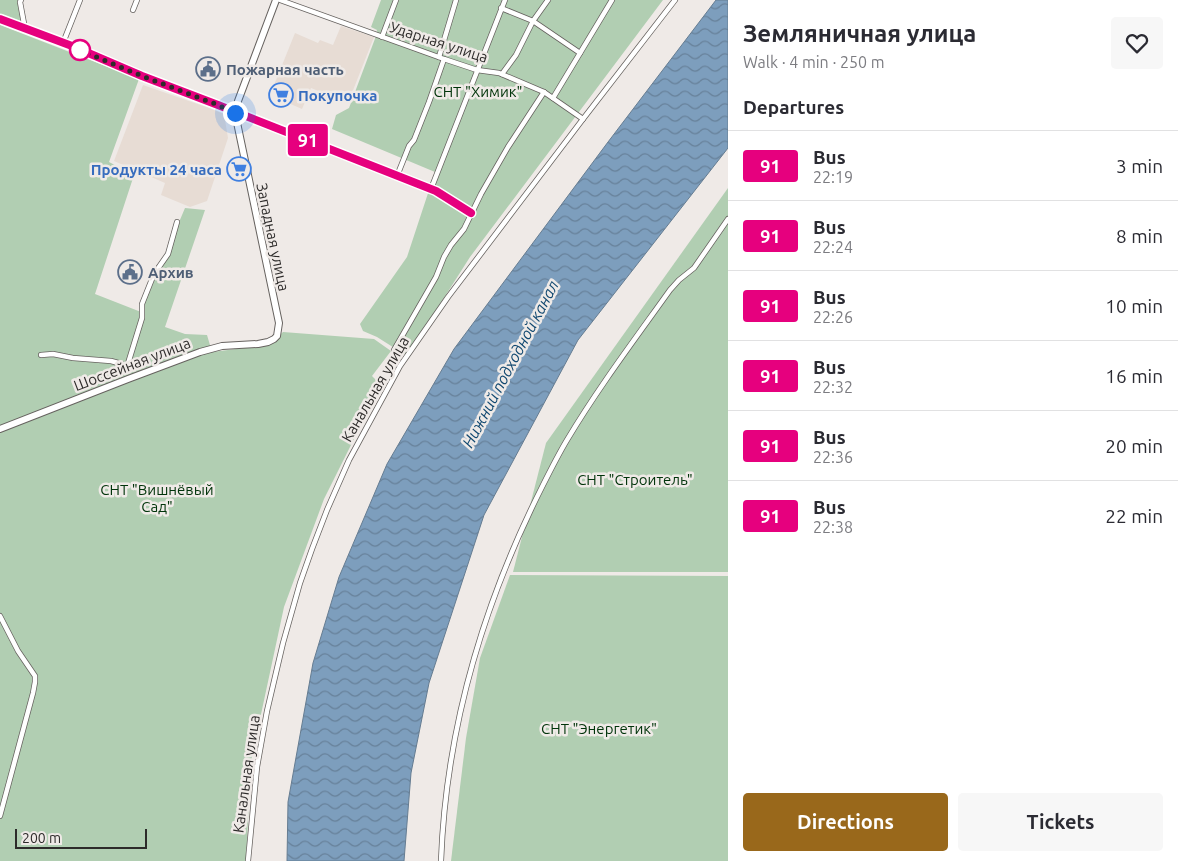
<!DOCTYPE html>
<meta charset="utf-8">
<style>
body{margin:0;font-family:Ubuntu,sans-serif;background:#f7f7f7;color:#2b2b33;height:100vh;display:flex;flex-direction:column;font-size:19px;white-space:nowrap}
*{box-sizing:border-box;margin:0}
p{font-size:16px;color:#7c7c81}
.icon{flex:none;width:28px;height:28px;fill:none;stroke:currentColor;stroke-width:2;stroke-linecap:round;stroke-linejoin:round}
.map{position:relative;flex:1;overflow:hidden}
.side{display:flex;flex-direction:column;background:#fff;width:450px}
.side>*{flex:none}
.badge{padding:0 10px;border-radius:4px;font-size:18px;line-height:32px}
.scale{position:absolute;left:15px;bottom:12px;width:132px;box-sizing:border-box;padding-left:5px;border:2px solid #2d2b2a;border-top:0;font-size:14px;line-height:18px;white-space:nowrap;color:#2d2b2a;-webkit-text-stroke:4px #efeae7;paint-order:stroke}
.you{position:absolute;width:25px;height:25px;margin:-12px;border:4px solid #fff;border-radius:50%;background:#1a73e8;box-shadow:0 0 0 8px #1a73e833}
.map>.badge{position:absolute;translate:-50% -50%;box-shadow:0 0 0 2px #fff}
h2{padding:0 15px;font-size:19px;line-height:45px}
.round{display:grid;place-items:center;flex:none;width:52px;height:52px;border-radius:5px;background:#f7f7f7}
.overview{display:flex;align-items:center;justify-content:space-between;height:85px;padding:0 15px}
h1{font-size:24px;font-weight:700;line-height:38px}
.cta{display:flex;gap:10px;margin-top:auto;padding:10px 15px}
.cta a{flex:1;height:58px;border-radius:5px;background:#99681b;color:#fff;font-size:20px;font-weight:700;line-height:58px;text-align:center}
.cta a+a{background:#f7f7f7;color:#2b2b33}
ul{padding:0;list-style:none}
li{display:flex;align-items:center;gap:15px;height:70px;padding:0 15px;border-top:1px solid #e1e1e2}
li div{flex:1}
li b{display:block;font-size:19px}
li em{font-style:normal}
li .badge{min-width:55px;font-weight:700;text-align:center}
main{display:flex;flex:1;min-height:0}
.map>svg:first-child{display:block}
</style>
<main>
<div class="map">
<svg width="728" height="861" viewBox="0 0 728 861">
<defs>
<pattern id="water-waves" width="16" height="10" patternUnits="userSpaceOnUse" patternTransform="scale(1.25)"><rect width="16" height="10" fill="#7d9ebd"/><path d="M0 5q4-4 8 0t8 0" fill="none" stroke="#67819a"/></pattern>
</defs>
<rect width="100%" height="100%" fill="#efeae7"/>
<g fill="#e7dcd4">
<path d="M341 26 374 37 348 103 311 88 302 109 270 95 295 33 318 43 320 40 333 45Z"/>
<path d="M143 85 209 108 224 114 228 138 207 201 190 207 161 195 165 183 114 161Z"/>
</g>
<g fill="#b1ceb2">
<path d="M0 0H19L23 22 0 14Z"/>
<path d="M381 0H663L470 257 407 356 377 337 363 331 360 324 407 257 435 172 332 129 336 115 349 108 376 36 377 30 371 27Z"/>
<path d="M0 25 139 79 109 162 134 175 95 294 141 312 185 208 205 210 165 327 185 334 207 335 212 352 261 346 271 343 283 332 374 339 391 351 372 376 381 385 324 499 284 607 251 761 246 861H0Z"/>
<path d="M728 188V572H513L546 443Z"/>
<path d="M510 575 728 576V861H451L466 738 480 658Z"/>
</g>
<path fill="url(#water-waves)" stroke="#657c91" d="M716 0H728V148L578 340 484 515 429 683 411 773 404 861H287L288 802 313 663 339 577 387 464 454 349 608 142Z"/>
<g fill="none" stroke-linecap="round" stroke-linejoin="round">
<g stroke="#66625f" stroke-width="6">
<g id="street">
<path d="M21 0 20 2 25 29"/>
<path d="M280 0 444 59 477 70 499 73 544 92 583 119"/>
<path d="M501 8 533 21 580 53"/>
<path d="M133 10 137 0"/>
<path d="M0 19 72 46 142 77 218 105 436 191 471 213"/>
<path d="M382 37 396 0"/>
<path d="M63 43 80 0"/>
<path d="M439 57 456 0"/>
<path d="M502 74 516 55 533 21 548 0"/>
<path d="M553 98 612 0"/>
<path d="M397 176 409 146 414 140 429 102 444 59"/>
<path d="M431 189 505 0"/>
<path d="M394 350 436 277 444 257 451 245 464 229 481 194 508 147 544 92"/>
<path d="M41 355 53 354 73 358 111 361 122 364 126 370 142 318V304L154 274 168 254 177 222"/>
<path d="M0 616 18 651 35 676V682L33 693 0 816"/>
<path d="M248 861 257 767 267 711 283 643 300 583 312 549 327 510 349 460 400 366 448 297 583 119 675 0"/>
<path d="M441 861C446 729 483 604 542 487 550 471 558 455 567 440 598 388 635 339 670 290L679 280 694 268 728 219"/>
</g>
</g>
<g stroke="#66625f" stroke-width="8">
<path id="secondary" d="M0 429 128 379 200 352 222 346 258 344 268 342 274 339 277 336 279 323 235 113 238 101 276 0"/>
</g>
<use href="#street" stroke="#fff" stroke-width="4.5"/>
<use href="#secondary" stroke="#fff" stroke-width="6"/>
</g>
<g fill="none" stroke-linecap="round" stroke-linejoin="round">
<g stroke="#fff" stroke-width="11">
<path id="line" d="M0 19 72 46 142 76 218 105 436 191 471 213"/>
</g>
<use href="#line" stroke="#e6007e" stroke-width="8"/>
<path stroke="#2d2b2a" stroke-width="5" stroke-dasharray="0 9" d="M80 50 142 76 218 105 235 113"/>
</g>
<defs>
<g id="civic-ring" transform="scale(1.25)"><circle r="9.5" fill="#efeae7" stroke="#5c6f8a" stroke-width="1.5"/><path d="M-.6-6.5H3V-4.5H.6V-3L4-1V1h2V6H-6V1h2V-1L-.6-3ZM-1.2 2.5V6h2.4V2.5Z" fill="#5c6f8a"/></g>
<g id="supermarket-ring" transform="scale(1.25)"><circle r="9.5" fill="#efeae7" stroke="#3f7fe0" stroke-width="1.5"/><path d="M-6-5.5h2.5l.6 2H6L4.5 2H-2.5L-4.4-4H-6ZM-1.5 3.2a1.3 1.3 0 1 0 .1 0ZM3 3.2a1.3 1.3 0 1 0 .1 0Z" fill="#3f7fe0"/></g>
</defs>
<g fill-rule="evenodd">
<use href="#civic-ring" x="208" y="69"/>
<use href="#supermarket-ring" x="281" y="95"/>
<use href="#supermarket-ring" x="239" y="169"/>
<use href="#civic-ring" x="130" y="272"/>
</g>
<circle fill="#fff" stroke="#e6007e" stroke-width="2.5" cx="80" cy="50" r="10"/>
<g text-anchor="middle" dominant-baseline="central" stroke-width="5" stroke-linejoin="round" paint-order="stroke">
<g font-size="15" fill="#2d2b2a" stroke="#efeae7">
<text transform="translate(439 42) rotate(18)">Ударная улица</text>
<text transform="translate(273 237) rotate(78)">Западная улица</text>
<text transform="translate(132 364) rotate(-21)">Шоссейная улица</text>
<text transform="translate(375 389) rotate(-60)">Канальная улица</text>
<text transform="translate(246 774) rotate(-82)">Канальная улица</text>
</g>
<g font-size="15" font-weight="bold" fill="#4e5e75" stroke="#efeae7" text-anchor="start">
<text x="226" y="69">Пожарная часть</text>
<text x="148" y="272">Архив</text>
</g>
<g font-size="15" fill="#00340a" stroke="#efeae7">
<text x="478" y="91">СНТ "Химик"</text>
<text x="635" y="479">СНТ "Строитель"</text>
<text x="157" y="489">СНТ "Вишнёвый<tspan x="157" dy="17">Сад"</tspan></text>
<text x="599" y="728">СНТ "Энергетик"</text>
</g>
<g font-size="15" font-weight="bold" fill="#366cbe" stroke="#efeae7" text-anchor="start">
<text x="298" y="95">Покупочка</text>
<text x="222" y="169" text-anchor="end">Продукты 24 часа</text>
</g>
<g font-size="16" font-style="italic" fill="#124971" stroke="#efeae7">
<text transform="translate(510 364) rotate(-62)">Нижний подходной канал</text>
</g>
</g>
</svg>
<div class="scale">200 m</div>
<div class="you" style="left:235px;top:113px"></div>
<b class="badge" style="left:308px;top:140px;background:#e6007e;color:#fff">91</b>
</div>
<section class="side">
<div class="overview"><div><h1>Земляничная улица</h1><p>Walk · 4 min · 250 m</p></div><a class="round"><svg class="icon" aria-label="heart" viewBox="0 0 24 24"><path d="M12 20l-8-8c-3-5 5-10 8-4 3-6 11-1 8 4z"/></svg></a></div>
<h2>Departures</h2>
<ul>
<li><span class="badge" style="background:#e6007e;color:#fff">91</span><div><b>Bus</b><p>22:19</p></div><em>3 min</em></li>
<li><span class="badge" style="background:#e6007e;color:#fff">91</span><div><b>Bus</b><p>22:24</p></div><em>8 min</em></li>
<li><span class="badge" style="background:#e6007e;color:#fff">91</span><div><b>Bus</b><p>22:26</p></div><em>10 min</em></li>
<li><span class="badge" style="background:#e6007e;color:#fff">91</span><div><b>Bus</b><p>22:32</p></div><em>16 min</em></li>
<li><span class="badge" style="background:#e6007e;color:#fff">91</span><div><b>Bus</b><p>22:36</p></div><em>20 min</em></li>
<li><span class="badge" style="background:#e6007e;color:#fff">91</span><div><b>Bus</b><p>22:38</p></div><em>22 min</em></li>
</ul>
<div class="cta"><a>Directions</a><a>Tickets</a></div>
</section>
</main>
